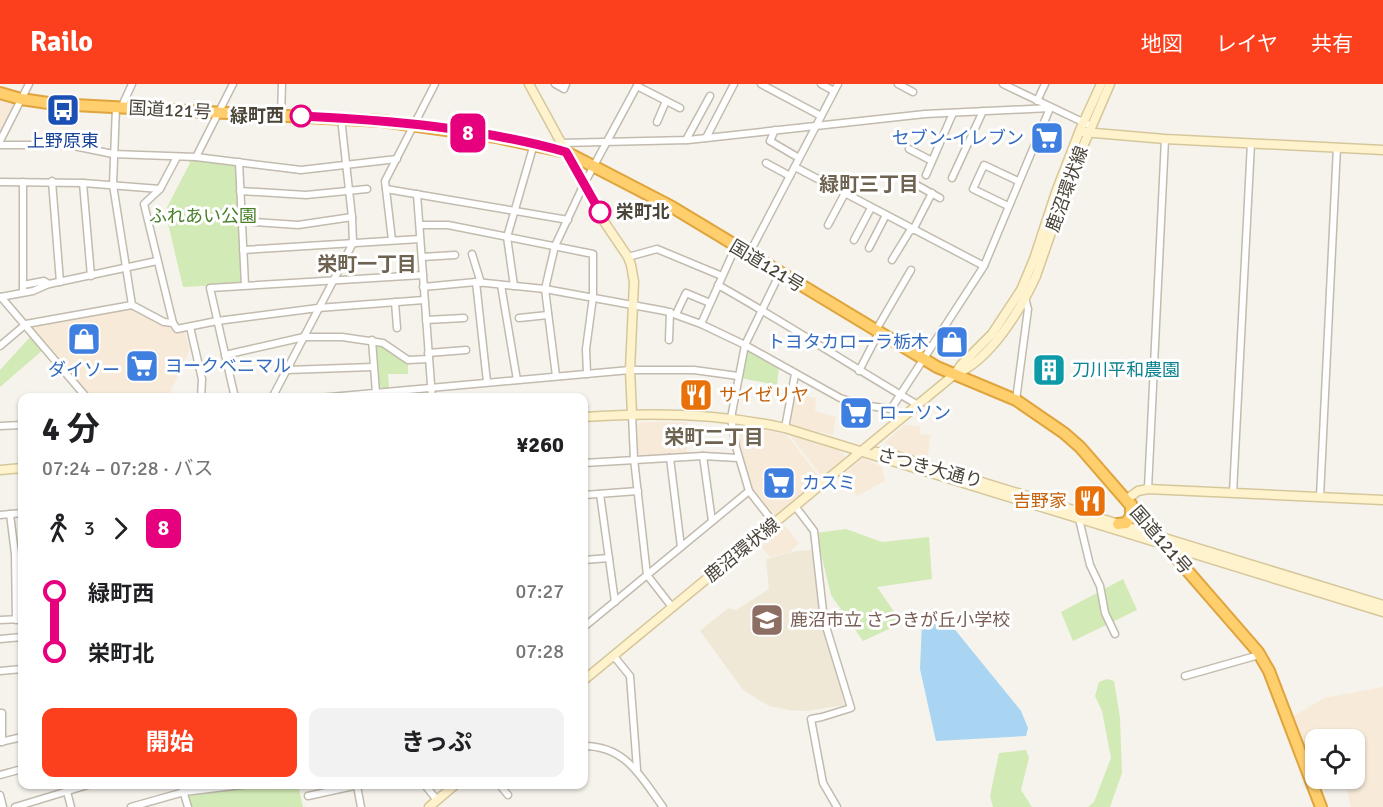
<!DOCTYPE html>
<html lang="ja">
<meta charset="utf-8">
<style>
body{margin:0;font-family:Signika,"Noto Sans JP",sans-serif;background:#f2f2f2;color:#202124;height:100vh;display:flex;flex-direction:column;font-size:22px;white-space:nowrap}
*{box-sizing:border-box;margin:0}
p{font-size:20px;color:#757577}
.icon{flex:none;width:33px;height:33px;fill:none;stroke:currentColor;stroke-width:2;stroke-linecap:round;stroke-linejoin:round}
.map{position:relative;flex:1;overflow:hidden}
.sheet{position:absolute;left:18px;top:309px;width:570px;height:396px;display:flex;flex-direction:column;background:#fff;border-radius:12px;box-shadow:0 2px 4px #0004}
.sheet>*{flex:none}
.badge{padding:0 12px;border-radius:9px;font-size:21px;line-height:39px}
.fabs{position:absolute;left:1305px;top:645px;display:grid;gap:12px}
.fabs a{display:grid;place-items:center;width:60px;height:60px;border-radius:12px;background:#fff;box-shadow:0 2px 4px #0004;font-size:30px}
.map>.badge{position:absolute;translate:-50% -50%;box-shadow:0 0 0 3px #fff}
.legs{display:flex;align-items:center;gap:9px;height:66px;padding:0 24px;font-size:20px}
.legs p{margin-inline-start:auto}
.head{display:flex;align-items:center;justify-content:space-between;height:102px;padding:0 24px}
h1{font-size:33px;font-weight:700;line-height:45px}
.primary-button{display:flex;gap:12px;margin-top:auto;padding:12px 24px}
.primary-button a{flex:1;height:69px;border-radius:12px;background:#fc3f1d;color:#fff;font-size:24px;font-weight:700;line-height:69px;text-align:center}
.primary-button a+a{background:#f2f2f2;color:#202124}
ul{padding:0 24px;list-style:none}
li{display:flex;align-items:center;gap:21px;height:60px;font-size:22px}
li i{display:grid;place-items:center;width:9px;height:100%;margin:0 8px;background:currentColor}
li i::after{content:'';width:15px;height:15px;margin:-8px;border:4px solid;border-radius:50%;background:#fff}
li p{margin-inline-start:auto}
li:first-child i{background:linear-gradient(#0000 50%,currentColor 0)}
li:last-child i{background:linear-gradient(currentColor 50%,#0000 0)}
header{display:flex;align-items:center;gap:36px;box-sizing:border-box;height:84px;padding:0 30px;background:#fc3f1d;color:#fff}
header strong{font-size:28px}
nav{display:flex;gap:33px;margin-inline-start:auto;font-size:21px}
.map>svg:first-child{display:block}
</style>
<header>
<strong>Railo</strong>
<nav><a>地図</a><a>レイヤ</a><a>共有</a></nav>
</header>
<div class="map">
<svg width="1383" height="723" viewBox="0 0 1383 723">
<rect width="100%" height="100%" fill="#f6f3ec"/>
<g fill="#f7ead8" fill-rule="evenodd">
<path d="M0 12 16 17 0 52Z"/>
<path d="M132 224 164 239 182 240 190 265 168 313H91L29 241Z"/>
<path d="M792 310 816 314 815 327 836 333 833 351 787 340Z"/>
<path d="M640 338H687V370L641 371 638 369 637 341Z"/>
<path d="M905 341 920 342V350L931 351 927 376 889 364 885 358Z"/>
<path d="M737 342 786 350 822 396 774 435 751 406 739 367 735 345Z"/>
<path d="M789 350 835 364 843 369 846 375 823 394Z"/>
<path d="M863 374 882 383 885 397 857 412 841 393Z"/>
<path d="M784 441 799 459 790 468 770 473 759 460Z"/>
<path d="M1383 603V723H1351L1345 697 1318 703 1292 633 1324 614ZM1316 656H1354V694H1316Z"/>
</g>
<path fill="#efe8d6" d="M813 466 819 525 845 621 806 627 789 626 769 622 743 606 700 547 728 524 736 526 769 505 766 475 797 467Z"/>
<g fill="#d2eab5">
<path d="M189 76 233 80 237 84 243 197 240 200 183 203 165 127 190 79Z"/>
<path d="M32 251 44 265 0 303V286Z"/>
<path d="M378 258 408 279V290H388L389 304H380L377 302 374 260Z"/>
<path d="M750 266 779 284 777 301 740 294 745 268Z"/>
<path d="M846 445 882 458 929 453 932 495 877 503 902 539 863 557 831 511 816 449Z"/>
<path d="M1123 495 1137 526 1073 557 1061 528Z"/>
<path d="M1107 595 1114 597 1120 634 1122 689 1110 723H1088L1094 718 1111 674 1102 627 1095 612 1099 598Z"/>
<path d="M1026 666 1029 674 1021 706 1032 723H993L990 712 999 669Z"/>
<path d="M260 701H298L303 723H191L189 712Z"/>
</g>
<path fill="#a9d4f2" d="M939 536 952 542 1021 627 1028 644 1026 652 936 657 920 585 922 538Z"/>
<g fill="none" stroke-linecap="round" stroke-linejoin="round">
<g stroke="#c2bbae" stroke-width="9">
<g id="street">
<path d="M555 0 564 5 566 0"/>
<path d="M761 0 821 32"/>
<path d="M821 0 834 7"/>
<path d="M898 0 913 8"/>
<path d="M1003 0 1091 42"/>
<path d="M637 2 680 24"/>
<path d="M1037 17 1045 0"/>
<path d="M116 23 113 101 132 221"/>
<path d="M121 24 132 0"/>
<path d="M281 31 282 0"/>
<path d="M657 38 666 17"/>
<path d="M775 46 770 57 799 74"/>
<path d="M706 54 734 0"/>
<path d="M686 56 710 12"/>
<path d="M0 57 29 0"/>
<path d="M561 59 688 56 925 30 1050 24"/>
<path d="M0 61H69L113 70 196 73 301 86 397 75"/>
<path d="M909 65 932 77"/>
<path d="M196 73 233 0"/>
<path d="M239 78 245 201"/>
<path d="M766 79 790 92"/>
<path d="M795 83 984 182"/>
<path d="M926 91 953 29"/>
<path d="M952 94 983 27"/>
<path d="M52 97 60 198"/>
<path d="M0 98 83 99 160 105"/>
<path d="M83 99 91 192"/>
<path d="M915 100 940 114"/>
<path d="M386 105 568 136"/>
<path d="M240 107 306 111 367 105"/>
<path d="M417 110 432 314"/>
<path d="M1008 122 973 105 984 81 1018 97"/>
<path d="M241 137 298 141 352 133"/>
<path d="M420 141H448L593 170V213L586 265 587 290"/>
<path d="M828 141 845 109"/>
<path d="M913 146 932 109"/>
<path d="M392 156 385 97 435 0"/>
<path d="M854 156 871 124"/>
<path d="M869 164 886 131"/>
<path d="M243 166 420 155"/>
<path d="M472 170 481 199"/>
<path d="M749 170 838 0"/>
<path d="M422 173 455 171"/>
<path d="M628 173 657 165 722 192"/>
<path d="M892 176 911 145"/>
<path d="M476 198 487 298"/>
<path d="M23 201 44 197 49 200"/>
<path d="M501 201 517 296"/>
<path d="M718 201C786 239 851 282 918 321"/>
<path d="M514 202 507 153 534 60"/>
<path d="M423 203 476 198 545 205 665 227 701 240 745 261 840 314 862 321 891 325 984 182 1050 24"/>
<path d="M23 208V98"/>
<path d="M0 213 33 207 49 200 157 177"/>
<path d="M1 213 87 314"/>
<path d="M395 218 397 244"/>
<path d="M676 230 686 209 710 219"/>
<path d="M519 234 548 231"/>
<path d="M426 236 464 234"/>
<path d="M173 239 144 120 160 105 177 73"/>
<path d="M701 240 736 162"/>
<path d="M190 243 202 295 201 314"/>
<path d="M876 246 911 186"/>
<path d="M372 256 376 309"/>
<path d="M669 256 670 228"/>
<path d="M0 262 26 240 132 221 164 238 173 239 177 245 217 237 318 224 424 216"/>
<path d="M428 269 466 266"/>
<path d="M225 271 304 253H342L383 259 408 276 429 275"/>
<path d="M287 286 373 283"/>
<path d="M859 287 879 248"/>
<path d="M556 292 545 205 555 162 584 100 638 0"/>
<path d="M235 314 210 204 423 191"/>
<path d="M272 314 353 159 352 133 341 34"/>
<path d="M319 314 630 286H694L738 292"/>
<path d="M1016 316 1028 225 1025 214"/>
<path d="M632 330 634 375 647 491 672 523"/>
<path d="M0 342 22 341"/>
<path d="M785 344 795 290"/>
<path d="M703 372 712 437"/>
<path d="M670 374 681 463"/>
<path d="M584 379 703 372 738 374"/>
<path d="M1148 405 1165 55"/>
<path d="M1233 409 1251 59"/>
<path d="M600 410 615 518"/>
<path d="M584 411 638 407"/>
<path d="M1320 413 1337 63"/>
<path d="M795 422 814 447 824 536 851 624 822 633 811 635 823 699 837 723"/>
<path d="M10 430 15 470 16 536"/>
<path d="M0 431 22 429"/>
<path d="M1079 435 1090 481 1100 502 1105 529 1115 550"/>
<path d="M774 439 749 407 736 363 731 334 745 261 780 189"/>
<path d="M584 476 609 474"/>
<path d="M0 536 22 535"/>
<path d="M584 543 749 407"/>
<path d="M0 555 22 553"/>
<path d="M613 571 630 592 637 685"/>
<path d="M0 587 22 585"/>
<path d="M1185 592 1259 571"/>
<path d="M0 629H2V658"/>
<path d="M0 658 22 653"/>
<path d="M584 662C626 662 641 693 663 723"/>
<path d="M0 691 22 685"/>
<path d="M65 700 71 723"/>
<path d="M181 700 188 723"/>
<path d="M424 700 437 716"/>
<path d="M499 700 508 711"/>
<path d="M357 702 361 723"/>
<path d="M0 711 3 723"/>
<path d="M308 712 363 700"/>
<path d="M15 723 91 700"/>
<path d="M131 723 184 708 250 700"/>
</g>
</g>
<g stroke="#d6c79b" stroke-width="11">
<g id="secondary">
<path d="M529 0 605 139 628 173 631 181 634 198 630 286 632 330"/>
<path d="M1083 48 1165 55 1383 66"/>
<path d="M955 290C990 277 1021 225 1036 192L1072 88 1110 0"/>
<path d="M584 333C651 328 719 329 785 344L1383 528"/>
<path d="M876 368 887 369 1383 521"/>
<path d="M0 386 22 384"/>
<path d="M1127 415 1138 407 1148 405 1383 416"/>
<path d="M584 596 955 290 961 281 992 250 1021 206 1034 175 1056 108 1080 46 1101 0"/>
<path d="M429 723 456 700"/>
</g>
</g>
<g stroke="#e0a43c" stroke-width="14">
<g id="highway">
<path d="M0 9 21 15 55 20 382 37 496 53 566 68 672 123 937 283 1016 316 1064 349 1080 363 1258 568 1269 587 1321 723"/>
<path d="M1118 440 1126 439 1131 432V420"/>
</g>
</g>
<use href="#street" stroke="#fff" stroke-width="6"/>
<use href="#secondary" stroke="#fff3cd" stroke-width="8"/>
<use href="#highway" stroke="#ffcf6e" stroke-width="10"/>
</g>
<g fill="none" stroke-linecap="round" stroke-linejoin="round">
<g stroke="#fff" stroke-width="14">
<path id="line-1" d="M301 32C388 36 481 44 566 68L600 128"/>
</g>
<use href="#line-1" stroke="#e6007e" stroke-width="9"/>
</g>
<defs>
<g id="bus-square" transform="scale(1.725)"><rect x="-9" y="-9" width="18" height="18" rx="4" fill="#1a4fb4" stroke="#fff"/><path d="M-5-6H5V4H4V6H2V4H-2V6H-4V4H-5ZM-3.5-4V0h7V-4ZM-3.5 1.2v1.5H-2V1.2ZM2 1.2v1.5H3.5V1.2Z" fill="#fff"/></g>
<g id="supermarket-square" transform="scale(1.725)"><rect x="-9" y="-9" width="18" height="18" rx="4" fill="#3f7fe0" stroke="#fff"/><path d="M-6-5.5h2.5l.6 2H6L4.5 2H-2.5L-4.4-4H-6ZM-1.5 3.2a1.3 1.3 0 1 0 .1 0ZM3 3.2a1.3 1.3 0 1 0 .1 0Z" fill="#fff"/></g>
<g id="shop-square" transform="scale(1.725)"><rect x="-9" y="-9" width="18" height="18" rx="4" fill="#3f7fe0" stroke="#fff"/><path d="M-5-2.5h2.3a2.7 3.5 0 0 1 5.4 0H5L5.5 6h-11ZM-1.5-2.5h3a1.5 2.3 0 0 0-3 0Z" fill="#fff"/></g>
<g id="building-square" transform="scale(1.725)"><rect x="-9" y="-9" width="18" height="18" rx="4" fill="#0f9aa8" stroke="#fff"/><path d="M-4-6H4V6H1V3H-1V6H-4ZM-2.5-4.3h1.7v1.8h-1.7ZM.8-4.3h1.7v1.8H.8ZM-2.5-1h1.7V.8h-1.7ZM.8-1h1.7V.8H.8Z" fill="#fff"/></g>
<g id="restaurant-square" transform="scale(1.725)"><rect x="-9" y="-9" width="18" height="18" rx="4" fill="#e8710a" stroke="#fff"/><path d="M-5-6h1v4h1v-4h1v4h1v-4h1v5L-1.5 .5V6h-2V.5L-5-1ZM5-6V6H3V1.5H1.5Q1.5-4 5-6Z" fill="#fff"/></g>
<g id="school-square" transform="scale(1.725)"><rect x="-9" y="-9" width="18" height="18" rx="4" fill="#8d6e63" stroke="#fff"/><path d="M0-5L7-2L0 1L-7-2ZM-4 1L0 2.5L4 1V4Q0 6-4 4Z" fill="#fff"/></g>
</defs>
<g fill-rule="evenodd">
<use href="#bus-square" x="63" y="26"/>
<use href="#supermarket-square" x="1047" y="54"/>
<use href="#shop-square" x="84" y="255"/>
<use href="#shop-square" x="952" y="258"/>
<use href="#supermarket-square" x="142" y="282"/>
<use href="#building-square" x="1049" y="286"/>
<use href="#restaurant-square" x="696" y="311"/>
<use href="#supermarket-square" x="856" y="329"/>
<use href="#supermarket-square" x="779" y="399"/>
<use href="#restaurant-square" x="1090" y="417"/>
<use href="#school-square" x="767" y="536"/>
</g>
<g fill="#fff" stroke="#e6007e" stroke-width="3">
<circle cx="301" cy="32" r="10"/>
<circle cx="600" cy="128" r="10"/>
</g>
<g text-anchor="middle" dominant-baseline="central" stroke-width="6" stroke-linejoin="round" paint-order="stroke">
<g font-size="18" fill="#4b4439" stroke="#fff">
<text transform="translate(170 26) rotate(3)">国道121号</text>
<text transform="translate(1067 105) rotate(-70)">鹿沼環状線</text>
<text transform="translate(767 182) rotate(31)">国道121号</text>
<text transform="translate(930 384) rotate(15)">さつき大通り</text>
<text transform="translate(1161 456) rotate(49)">国道121号</text>
<text transform="translate(742 466) rotate(-39)">鹿沼環状線</text>
</g>
<g font-size="18" font-weight="bold" fill="#4b4439" stroke="#fff" text-anchor="end">
<text x="284" y="32">緑町西</text>
<text x="616" y="128" text-anchor="start">栄町北</text>
</g>
<g font-size="18" fill="#366cbe" stroke="#fff" text-anchor="start">
<text x="1024" y="54" text-anchor="end">セブン-イレブン</text>
<text x="929" y="258" text-anchor="end">トヨタカローラ栃木</text>
<text x="165" y="282">ヨークベニマル</text>
<text x="84" y="286" text-anchor="middle">ダイソー</text>
<text x="879" y="329">ローソン</text>
<text x="802" y="399">カスミ</text>
</g>
<g font-size="18" fill="#164399" stroke="#fff">
<text x="63" y="57">上野原東</text>
</g>
<g font-size="18" fill="#4a7f2a" stroke="#fff">
<text x="203" y="132">ふれあい公園</text>
</g>
<g font-size="18" fill="#0d838f" stroke="#fff" text-anchor="start">
<text x="1072" y="286">刀川平和農園</text>
</g>
<g font-size="18" fill="#c56008" stroke="#fff" text-anchor="start">
<text x="719" y="311">サイゼリヤ</text>
<text x="1067" y="417" text-anchor="end">吉野家</text>
</g>
<g font-size="18" fill="#785e54" stroke="#fff" text-anchor="start">
<text x="790" y="536">鹿沼市立 さつきが丘小学校</text>
</g>
<g font-size="20" font-weight="bold" fill="#6e6250" stroke="#fff">
<text x="869" y="100">緑町三丁目</text>
<text x="367" y="180">栄町一丁目</text>
<text x="714" y="353">栄町二丁目</text>
</g>
</g>
</svg>
<div class="fabs">
<a><svg class="icon" aria-label="locate" viewBox="0 0 24 24"><circle cx="12" cy="12" r="6"/><path d="M12 2v4M12 18v4M2 12h4M18 12h4"/></svg></a>
</div>
<b class="badge" style="left:468px;top:49px;background:#e6007e;color:#fff">8</b>
<section class="sheet">
<div class="head"><div><h1>4 分</h1><p>07:24 – 07:28 · バス</p></div><b>¥260</b></div>
<div class="legs"><svg class="icon" aria-label="walk" viewBox="0 0 24 24"><circle cx="13" cy="4" r="2"/><path d="M13 8l-2 6 4 7M11 14l-3 7M7 12l3-4h3l4 4"/></svg>3<svg class="icon" aria-label="forward" viewBox="0 0 24 24"><path d="M9 5l7 7-7 7"/></svg><b class="badge" style="background:#e6007e;color:#fff">8</b></div>
<ul>
<li><i style="color:#e6007e"></i><b>緑町西</b><p>07:27</p></li>
<li><i style="color:#e6007e"></i><b>栄町北</b><p>07:28</p></li>
</ul>
<div class="primary-button"><a>開始</a><a>きっぷ</a></div>
</section>
</div>
